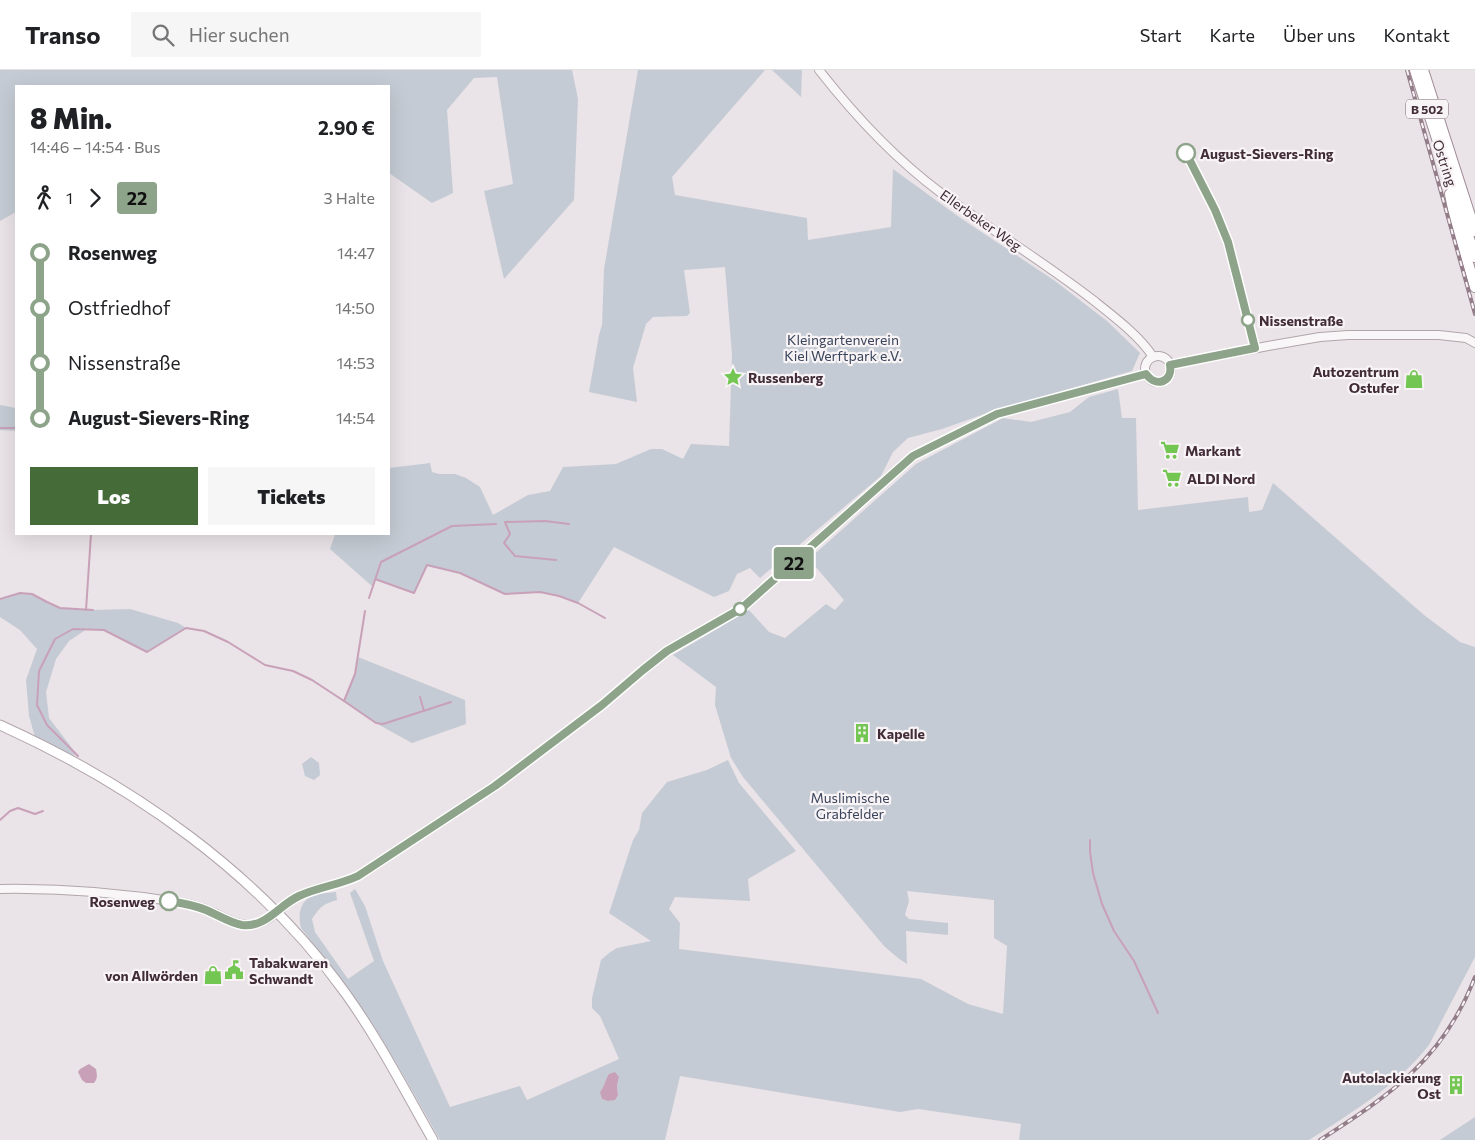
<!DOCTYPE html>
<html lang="de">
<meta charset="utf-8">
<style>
body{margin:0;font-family:Commissioner,sans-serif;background:#f6f6f6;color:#202124;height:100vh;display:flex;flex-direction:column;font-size:19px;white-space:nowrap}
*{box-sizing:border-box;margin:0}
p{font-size:16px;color:#757577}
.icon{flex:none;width:28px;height:28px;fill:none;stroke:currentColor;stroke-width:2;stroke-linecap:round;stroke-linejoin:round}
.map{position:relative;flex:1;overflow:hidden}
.drawer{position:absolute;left:15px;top:15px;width:375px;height:450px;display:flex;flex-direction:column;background:#fff;border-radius:0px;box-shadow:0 5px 20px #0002}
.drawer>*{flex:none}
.badge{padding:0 10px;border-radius:4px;font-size:18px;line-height:32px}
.map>.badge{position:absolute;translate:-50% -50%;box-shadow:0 0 0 2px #fff}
.legs{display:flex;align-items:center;gap:8px;height:55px;padding:0 15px;font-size:16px}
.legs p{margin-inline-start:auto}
.summary{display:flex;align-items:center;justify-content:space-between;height:85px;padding:0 15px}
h1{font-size:28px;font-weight:800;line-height:38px}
.button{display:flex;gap:10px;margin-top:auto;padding:10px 15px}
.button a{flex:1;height:58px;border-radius:0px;background:#456b38;color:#fff;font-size:20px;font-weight:800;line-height:58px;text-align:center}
.button a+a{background:#f6f6f6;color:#202124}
ul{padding:0 15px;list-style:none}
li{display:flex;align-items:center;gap:18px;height:55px;font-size:19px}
li i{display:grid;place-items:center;width:8px;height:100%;margin:0 6px;background:currentColor}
li i::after{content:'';width:12px;height:12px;margin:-6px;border:4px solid;border-radius:50%;background:#fff}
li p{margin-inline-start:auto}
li:first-child i{background:linear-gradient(#0000 50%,currentColor 0)}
li:last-child i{background:linear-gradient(currentColor 50%,#0000 0)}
header{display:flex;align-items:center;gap:30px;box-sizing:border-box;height:70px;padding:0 25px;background:#fff;border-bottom:1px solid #e0e0e0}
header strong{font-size:24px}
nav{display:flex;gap:28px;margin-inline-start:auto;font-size:18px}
.search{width:350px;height:45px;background:#f6f6f6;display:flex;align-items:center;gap:12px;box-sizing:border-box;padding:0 18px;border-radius:0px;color:#757577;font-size:19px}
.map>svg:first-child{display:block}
</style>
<header>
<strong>Transo</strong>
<div class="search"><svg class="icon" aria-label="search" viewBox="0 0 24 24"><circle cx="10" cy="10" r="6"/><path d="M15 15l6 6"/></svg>Hier suchen</div>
<nav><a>Start</a><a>Karte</a><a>Über uns</a><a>Kontakt</a></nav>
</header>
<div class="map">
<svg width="1475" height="1070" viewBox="0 0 1475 1070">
<rect width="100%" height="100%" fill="#eae3e7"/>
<g fill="#c5cbd4" fill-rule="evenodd">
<path d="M0 0H572L578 29 574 130 504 209 484 121 513 114 497 7 474 8 447 40 453 123 432 133 389 103V16H16V142L0 151Z"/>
<path d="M638 0H765L672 107 675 125 807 148 808 170 891 157 893 99 959 147 1055 211 1107 251 1140 283 1132 301 996 340 942 359 908 368 893 382 881 406 760 508 750 498 737 504 729 521 714 527 614 477 578 533 559 526 540 522 505 524 460 503 427 496 414 523 376 509 373 517 330 479 335 464H389V398L430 393 432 402 439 404H455L466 408 480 417 493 445 528 425 550 421 563 397 616 394 651 379H662L683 389 691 374 729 376 732 285 725 197 684 200 690 243 687 246 653 247 646 254 633 298 637 332 589 322 599 265 602 255 604 199Z"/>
<path d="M772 0H802L801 27Z"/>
<path d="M1118 319 1122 348H1136L1138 440 1248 427 1249 442 1262 440 1273 413 1424 545 1460 572 1475 577V887L1429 975C1398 1015 1351 1043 1309 1070H1019L1021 1054 918 1039 900 1042 680 1006 665 1070H440C418 1031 396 991 372 954 351 920 325 890 301 858 298 846 299 832 312 826 318 823 329 823 336 822L337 830C323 834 320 837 312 849L315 862 348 909 374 891 350 823 355 819 365 836 383 891 450 1037 520 1016 527 1030 619 989 600 946 592 938V928L601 890 609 883 617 878 651 871 609 843 633 770 639 760 642 743 667 712 707 700 728 690 739 713 796 781 748 809 750 831 675 827 669 839 680 853 679 879 921 909 968 934 1003 944 1007 876 994 868V830L907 821 909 831 905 845 909 849 948 853V865L906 861 907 894 898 888 884 876 743 707 731 688 715 635 716 617 673 585 749 540 769 562 785 568 826 534 835 540 844 530 809 489 916 394 1003 348 1031 352 1070 342 1089 327ZM619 1007 617 1016 618 1025 600 1022 605 1016Z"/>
<path d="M0 335 16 338V361L0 360Z"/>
<path d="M20 523 32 524 47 532 60 538 93 540 130 539 178 553 186 558 147 582 104 560 87 559 69 571 56 589 46 622 49 648 78 686 64 682 35 667 29 646 26 610 37 579 20 560 0 547V529Z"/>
<path d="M358 587 465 630 466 654 412 673 381 656 344 631 355 604Z"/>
<path d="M311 687 319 693 320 705 314 710 305 706 302 694Z"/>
<path d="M1475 1047V1070H1440Z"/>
</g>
<g fill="#c8a1b9">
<path d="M89 994 96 999C97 1005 98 1008 94 1013H86L82 1010 78 1002 80 999Z"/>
<path d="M615 1002 619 1007 617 1016 618 1025 615 1030 608 1031 602 1029 600 1022C605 1016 605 1010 609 1004Z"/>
</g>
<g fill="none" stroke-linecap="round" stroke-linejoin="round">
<g stroke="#c8a1b9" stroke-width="2">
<path d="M0 358H16"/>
<path d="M556 490 515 486 504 473 510 464 505 452 545 451 569 454"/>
<path d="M375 509 414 523 427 495 460 503 505 524 540 522 559 526 578 533 605 548"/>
<path d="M369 528 381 492 452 456 496 454"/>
<path d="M0 529 20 523 32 524 47 532 60 538 93 540"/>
<path d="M86 540 91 464"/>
<path d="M420 627 424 641"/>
<path d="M344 631 376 653 383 654 451 632"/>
<path d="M78 686 47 655 37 635 39 601 55 569 73 559 104 560 147 582 186 558 204 561 228 572 265 595 293 601 312 610 344 631 355 604 365 541"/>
<path d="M0 750 10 741 18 738 35 744 43 741"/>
<path d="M1090 770V782L1093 803 1102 834 1114 861 1134 891 1158 943"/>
</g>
<g stroke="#b1a5ab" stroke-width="10">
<g id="tertiary">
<path d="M819 0C855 46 894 88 941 123 991 160 1044 192 1093 230 1112 245 1141 267 1153 287"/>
<circle cx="1158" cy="299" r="13"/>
<path d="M1170 295 1268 276 1320 267 1348 265H1439L1466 268 1475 273"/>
<path d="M0 819C61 818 123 823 183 833 193 835 203 838 212 842 225 848 237 856 251 855 269 853 281 836 297 827 315 817 338 815 358 806L495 716 602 635 643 600 667 581 742 538 913 386 997 344 1146 304"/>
</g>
</g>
<g stroke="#b1a5ab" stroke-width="11">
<path id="secondary" d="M0 655C133 715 260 804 346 924 379 970 405 1021 433 1070"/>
</g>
<g stroke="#a08b96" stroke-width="12">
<g id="trunk">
<path d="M1415 0 1475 187"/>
<path d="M1423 0 1475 161"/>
<path d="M1450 124 1455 149 1475 217"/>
</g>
</g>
<use href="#tertiary" stroke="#f9f6f7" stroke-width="8"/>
<use href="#secondary" stroke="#fff" stroke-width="9"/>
<use href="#trunk" stroke="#fff" stroke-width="10"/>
<g stroke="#937d88" stroke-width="4">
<g id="rail">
<path d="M1407 0 1475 244"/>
<path d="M1320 1070C1391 1024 1443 990 1475 907"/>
</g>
</g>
<use href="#rail" stroke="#f8f3f5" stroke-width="2" stroke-dasharray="5.5" stroke-linecap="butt"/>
</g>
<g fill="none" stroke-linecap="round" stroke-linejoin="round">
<g stroke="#fff" stroke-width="11">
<path id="line-1" d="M169 831C182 833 194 835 206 840 218 845 230 853 242 855 266 858 279 835 299 826 318 817 339 815 358 806L495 716 602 635 643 600 667 581 742 538 913 386 997 344 1146 304C1156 318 1173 312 1170 295L1255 278 1228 172 1215 140 1186 83"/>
</g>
<use href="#line-1" stroke="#8ea48a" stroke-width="8"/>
</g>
<defs>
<g id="sight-bare" transform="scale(1.5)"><path d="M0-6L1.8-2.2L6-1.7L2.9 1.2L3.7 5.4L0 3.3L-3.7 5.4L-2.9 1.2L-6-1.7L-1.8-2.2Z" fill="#73c651" stroke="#f8f3f5" stroke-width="2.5" paint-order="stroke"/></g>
<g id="shop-bare" transform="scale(1.5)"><path d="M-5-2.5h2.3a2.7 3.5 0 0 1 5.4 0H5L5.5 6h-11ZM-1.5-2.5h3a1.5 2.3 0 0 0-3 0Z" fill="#73c651" stroke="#f8f3f5" stroke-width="2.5" paint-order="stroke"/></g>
<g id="supermarket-bare" transform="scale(1.5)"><path d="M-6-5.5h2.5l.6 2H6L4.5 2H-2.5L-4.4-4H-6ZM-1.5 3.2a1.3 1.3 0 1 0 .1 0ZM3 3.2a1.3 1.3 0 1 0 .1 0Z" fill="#73c651" stroke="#f8f3f5" stroke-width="2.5" paint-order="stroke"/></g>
<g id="building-bare" transform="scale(1.5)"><path d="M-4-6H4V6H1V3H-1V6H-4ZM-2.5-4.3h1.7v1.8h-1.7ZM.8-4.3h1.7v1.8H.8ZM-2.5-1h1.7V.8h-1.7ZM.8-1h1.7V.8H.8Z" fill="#73c651" stroke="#f8f3f5" stroke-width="2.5" paint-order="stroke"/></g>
<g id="civic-bare" transform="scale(1.5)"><path d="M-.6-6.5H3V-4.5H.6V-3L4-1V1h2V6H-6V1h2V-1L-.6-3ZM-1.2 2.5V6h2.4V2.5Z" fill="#73c651" stroke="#f8f3f5" stroke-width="2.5" paint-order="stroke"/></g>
</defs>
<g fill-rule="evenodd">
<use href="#sight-bare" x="733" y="307"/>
<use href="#shop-bare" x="1414" y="309"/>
<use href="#supermarket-bare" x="1170" y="380"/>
<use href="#supermarket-bare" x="1172" y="408"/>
<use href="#building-bare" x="862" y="663"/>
<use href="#civic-bare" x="234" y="900"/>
<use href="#shop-bare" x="213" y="905"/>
<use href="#building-bare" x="1456" y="1015"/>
</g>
<g fill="#fff" stroke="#8ea48a" stroke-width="2.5">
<circle cx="1186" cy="83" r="9"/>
<circle cx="1248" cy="250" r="6"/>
<circle cx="740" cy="539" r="6"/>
<circle cx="169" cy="831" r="9"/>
</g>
<g text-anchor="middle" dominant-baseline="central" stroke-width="4.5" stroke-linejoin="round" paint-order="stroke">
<rect fill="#f8f3f5" stroke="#786870" stroke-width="1" x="1406" y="29.5" width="42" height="19" rx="4"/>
<g font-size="12" font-weight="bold" fill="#412c37">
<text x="1427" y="39">B 502</text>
</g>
<g font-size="14" font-weight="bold" fill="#412c37" stroke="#f8f3f5" text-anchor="start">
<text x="1200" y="83">August-Sievers-Ring</text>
<text x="1259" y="250">Nissenstraße</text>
<text x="155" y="831" text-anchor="end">Rosenweg</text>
</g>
<g font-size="14" fill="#412c37" stroke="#f8f3f5">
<text transform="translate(1445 93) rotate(72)">Ostring</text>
<text transform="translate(981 150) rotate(35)">Ellerbeker Weg</text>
</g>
<g font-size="14" fill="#3a455c" stroke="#f8f3f5">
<text x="843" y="269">Kleingartenverein<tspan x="843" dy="16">Kiel Werftpark e.V.</tspan></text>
<text x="850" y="727">Muslimische<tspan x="850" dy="16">Grabfelder</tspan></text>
</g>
<g font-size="14" font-weight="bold" fill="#412c37" stroke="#f8f3f5" text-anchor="start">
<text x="1399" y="301" text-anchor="end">Autozentrum<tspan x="1399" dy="16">Ostufer</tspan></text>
<text x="748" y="307">Russenberg</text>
<text x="1185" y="380">Markant</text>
<text x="1187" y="408">ALDI Nord</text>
<text x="877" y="663">Kapelle</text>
<text x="249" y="892">Tabakwaren<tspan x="249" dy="16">Schwandt</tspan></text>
<text x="198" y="905" text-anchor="end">von Allwörden</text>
<text x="1441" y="1007" text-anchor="end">Autolackierung<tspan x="1441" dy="16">Ost</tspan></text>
</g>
</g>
</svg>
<b class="badge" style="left:794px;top:493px;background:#8ea48a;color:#111">22</b>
<section class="drawer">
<div class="summary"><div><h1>8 Min.</h1><p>14:46 – 14:54 · Bus</p></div><b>2.90 €</b></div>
<div class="legs"><svg class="icon" aria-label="walk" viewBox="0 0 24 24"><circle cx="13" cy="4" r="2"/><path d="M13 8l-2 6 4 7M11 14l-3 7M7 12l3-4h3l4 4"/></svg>1<svg class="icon" aria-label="forward" viewBox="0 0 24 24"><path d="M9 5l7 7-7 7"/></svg><b class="badge" style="background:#8ea48a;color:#111">22</b><p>3 Halte</p></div>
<ul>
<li><i style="color:#8ea48a"></i><b>Rosenweg</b><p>14:47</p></li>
<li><i style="color:#8ea48a"></i><span>Ostfriedhof</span><p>14:50</p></li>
<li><i style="color:#8ea48a"></i><span>Nissenstraße</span><p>14:53</p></li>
<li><i style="color:#8ea48a"></i><b>August-Sievers-Ring</b><p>14:54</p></li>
</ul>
<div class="button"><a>Los</a><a>Tickets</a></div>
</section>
</div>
